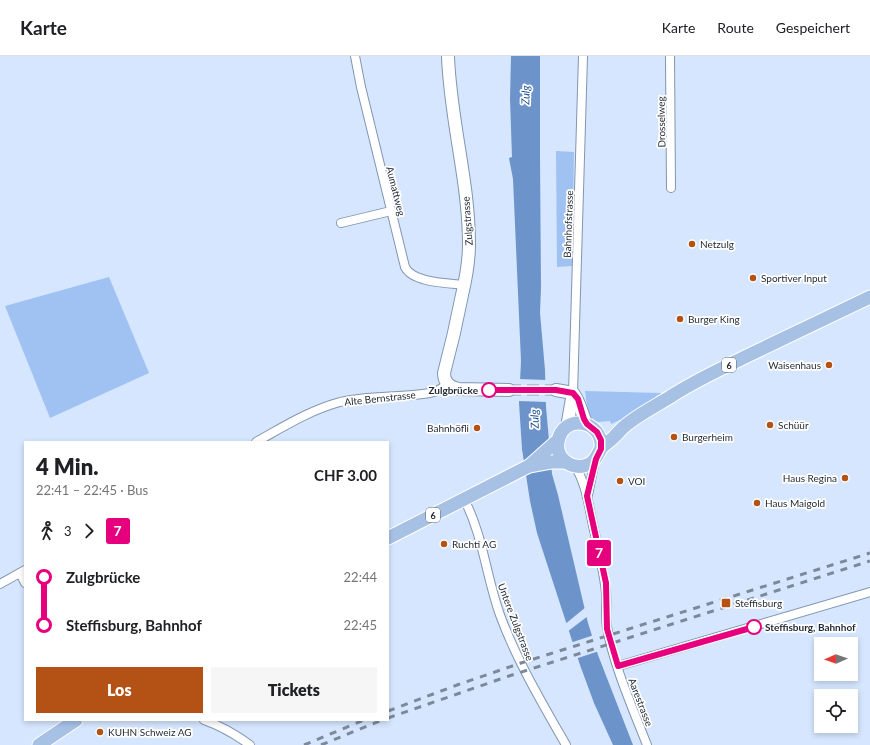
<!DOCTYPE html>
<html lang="de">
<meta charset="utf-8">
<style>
body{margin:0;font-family:Lato,sans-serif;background:#f6f6f6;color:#202124;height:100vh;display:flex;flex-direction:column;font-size:15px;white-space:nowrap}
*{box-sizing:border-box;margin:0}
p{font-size:13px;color:#757577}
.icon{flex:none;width:22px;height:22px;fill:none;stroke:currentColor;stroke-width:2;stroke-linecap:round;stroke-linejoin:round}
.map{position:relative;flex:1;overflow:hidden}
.sheet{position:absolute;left:24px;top:385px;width:365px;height:280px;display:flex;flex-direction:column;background:#fff;border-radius:0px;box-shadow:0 2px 6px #0003}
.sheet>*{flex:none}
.badge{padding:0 8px;border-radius:3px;font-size:14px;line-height:26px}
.needle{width:26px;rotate:268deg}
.tools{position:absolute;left:814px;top:581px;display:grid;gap:8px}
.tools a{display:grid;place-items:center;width:44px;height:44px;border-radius:0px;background:#fff;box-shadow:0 2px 6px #0003;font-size:20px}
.map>.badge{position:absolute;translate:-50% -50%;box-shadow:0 0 0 2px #fff}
.legs{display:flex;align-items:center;gap:6px;height:44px;padding:0 12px;font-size:13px}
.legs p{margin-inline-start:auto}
.head{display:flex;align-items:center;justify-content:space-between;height:68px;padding:0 12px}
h1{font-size:22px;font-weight:800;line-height:30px}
.cta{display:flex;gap:8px;margin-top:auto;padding:8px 12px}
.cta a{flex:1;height:46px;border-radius:0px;background:#b45215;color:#fff;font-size:16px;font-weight:800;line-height:46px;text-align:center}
.cta a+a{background:#f6f6f6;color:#202124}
ul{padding:0 12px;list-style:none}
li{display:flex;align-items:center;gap:14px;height:48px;font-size:15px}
li i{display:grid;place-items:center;width:6px;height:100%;margin:0 5px;background:currentColor}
li i::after{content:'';width:10px;height:10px;margin:-5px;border:3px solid;border-radius:50%;background:#fff}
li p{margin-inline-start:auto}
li:first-child i{background:linear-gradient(#0000 50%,currentColor 0)}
li:last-child i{background:linear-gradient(currentColor 50%,#0000 0)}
header{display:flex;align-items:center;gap:24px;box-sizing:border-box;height:56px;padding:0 20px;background:#fff;border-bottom:1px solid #e0e0e0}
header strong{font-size:19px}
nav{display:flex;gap:22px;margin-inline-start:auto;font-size:14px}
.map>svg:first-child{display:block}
</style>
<header>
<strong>Karte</strong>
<nav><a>Karte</a><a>Route</a><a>Gespeichert</a></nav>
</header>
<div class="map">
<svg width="870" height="689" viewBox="0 0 870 689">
<rect width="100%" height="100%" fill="#d5e6fe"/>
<g fill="#a0c2f2">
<path d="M556 95 574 96 572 210 557 211Z"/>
<path d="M109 221 149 317 50 362 5 250Z"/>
<path d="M585 335 661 337V338L629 360 611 368 610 365 598 366C586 361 587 347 585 335Z"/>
</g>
<path fill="#6c94ca" d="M511 0H540V102L541 231 540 257 545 314 546 351 552 418 558 439 588 567 598 599 633 689H613L594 647 580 609 537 477 530 445 522 393 519 347 521 305 513 123 509 102 512 101 510 43Z"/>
<g fill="#d5e6fe">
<path d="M518 323 547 324 548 346 517 345Z"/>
<path d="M586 551 588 560 567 576 564 569Z"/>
<path d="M594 579 599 595 575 603 570 587Z"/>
</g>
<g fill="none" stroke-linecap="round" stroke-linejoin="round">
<path stroke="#b1c0d5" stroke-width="12" stroke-dasharray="12 6" stroke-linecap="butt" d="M509 334H556"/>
<g stroke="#8296b2" stroke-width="10">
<g id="street">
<path d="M355 0 361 31 405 211C413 227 448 227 465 229"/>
<path d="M670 0 671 132"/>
<path d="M341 167 391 155"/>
<path d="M573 337 583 0"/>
<path d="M256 386C283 371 310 354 340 346 370 339 400 342 430 337L437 335 448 328"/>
<path d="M575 410C587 429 589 453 594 474 599 495 604 516 606 537 607 548 605 560 607 571 613 608 633 653 647 689"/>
<path d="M588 439 595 404"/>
<path d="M464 443C483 479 486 520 500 559 517 605 542 647 566 689"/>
<path d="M20 517 25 527"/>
<path d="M0 528 25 514"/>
<path d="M618 610 870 536"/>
<path d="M204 664C221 670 235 678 250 689"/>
</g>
</g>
<g stroke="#8296b2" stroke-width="14">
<g id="secondary">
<path d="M448 0C450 63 469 125 469 188 469 205 466 222 462 239 457 265 451 291 444 317 444 326 449 331 459 333L509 334"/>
<path d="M556 334 573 337C581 347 581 358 587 368"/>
<path d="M567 371 573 337"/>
</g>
</g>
<g stroke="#fff" stroke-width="15">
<g id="primary">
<path d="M601 393C604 363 562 357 558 386 555 402 572 415 587 409 596 406 597 398 602 391 606 388 610 385 614 381 618 377 622 372 626 369 638 359 657 349 670 341 694 325 721 313 747 300 788 280 829 261 870 241"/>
<path d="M529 410 551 406H566"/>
<path d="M388 482 529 410 558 384"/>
<path d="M39 689 76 664"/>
</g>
</g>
<use href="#street" stroke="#fff" stroke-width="8"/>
<use href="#secondary" stroke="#fff" stroke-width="12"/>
<use href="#primary" stroke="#a7c1e5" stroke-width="13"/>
<g stroke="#7d899b" stroke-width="3" stroke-dasharray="7 7" stroke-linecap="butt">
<path d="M388 655 457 629 521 607 870 497"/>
<path d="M388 662 509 620 870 505"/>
<path d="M304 689 364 664"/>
<path d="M321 689 382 664"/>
</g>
</g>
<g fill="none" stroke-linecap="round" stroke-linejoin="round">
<g stroke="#fff" stroke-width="9">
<path id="line-1" d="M489 334H556L573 337 578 343 584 363 587 368 597 376 601 384V393L596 403 587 440 606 527 607 573 618 610 754 571"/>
</g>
<use href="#line-1" stroke="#e6007e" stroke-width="6"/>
</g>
<g fill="#b45215" stroke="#fff" stroke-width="1.5">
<circle cx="692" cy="188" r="4"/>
<circle cx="753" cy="222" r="4"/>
<circle cx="680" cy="263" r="4"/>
<circle cx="829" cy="309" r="4"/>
<circle cx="770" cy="369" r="4"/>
<circle cx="477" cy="372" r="4"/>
<circle cx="674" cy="381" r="4"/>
<circle cx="845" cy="422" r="4"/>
<circle cx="620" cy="425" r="4"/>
<circle cx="757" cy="447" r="4"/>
<circle cx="444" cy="488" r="4"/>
<rect x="721" y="542" width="10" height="10" rx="2"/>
<circle cx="100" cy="676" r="4"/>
</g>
<g fill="#fff" stroke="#e6007e" stroke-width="2">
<circle cx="489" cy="334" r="7"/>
<circle cx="754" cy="571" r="7"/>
</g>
<g text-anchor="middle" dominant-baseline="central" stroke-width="3.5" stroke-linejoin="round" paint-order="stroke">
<g fill="#fff" stroke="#626870" stroke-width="1">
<rect x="722" y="302" width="14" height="14" rx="3"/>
<rect x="426" y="452" width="14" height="14" rx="3"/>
</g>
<g font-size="9" font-weight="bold" fill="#1f2732">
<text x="729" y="309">6</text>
<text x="433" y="459">6</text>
</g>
<g font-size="10" fill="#1f2732" stroke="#fff">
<text transform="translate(661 66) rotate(-91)">Drosselweg</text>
<text transform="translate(396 135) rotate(76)">Aumattweg</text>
<text transform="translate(467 165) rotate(-94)">Zulgstrasse</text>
<text transform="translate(568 168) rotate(-88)">Bahnhofstrasse</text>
<text transform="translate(380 342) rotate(-6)">Alte Bernstrasse</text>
<text transform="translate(516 566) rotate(69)">Untere Zulgstrasse</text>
<text transform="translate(641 646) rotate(69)">Aarestrasse</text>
</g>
<g font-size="10" fill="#1f2732" stroke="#fff" text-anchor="start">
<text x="700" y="188">Netzulg</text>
<text x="761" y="222">Sportiver Input</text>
<text x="688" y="263">Burger King</text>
<text x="821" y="309" text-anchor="end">Waisenhaus</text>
<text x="778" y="369">Schüür</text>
<text x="469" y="372" text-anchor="end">Bahnhöfli</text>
<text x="682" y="381">Burgerheim</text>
<text x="837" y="422" text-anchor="end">Haus Regina</text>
<text x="628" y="425">VOI</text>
<text x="765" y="447">Haus Maigold</text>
<text x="452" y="488">Ruchti AG</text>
<text x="735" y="547">Steffisburg</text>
<text x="108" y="676">KUHN Schweiz AG</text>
</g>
<g font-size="10" font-weight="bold" fill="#1f2732" stroke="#fff" text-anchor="end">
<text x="478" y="334">Zulgbrücke</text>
<text x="765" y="571" text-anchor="start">Steffisburg, Bahnhof</text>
</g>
<g font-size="11" font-style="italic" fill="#1b4e91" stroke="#fff">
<text transform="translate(525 39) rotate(-89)">Zulg</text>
<text transform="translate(534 363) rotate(-92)">Zulg</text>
</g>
</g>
</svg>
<div class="tools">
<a><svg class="needle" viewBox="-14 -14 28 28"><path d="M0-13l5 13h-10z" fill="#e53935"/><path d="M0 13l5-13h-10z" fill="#757577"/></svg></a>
<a><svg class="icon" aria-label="locate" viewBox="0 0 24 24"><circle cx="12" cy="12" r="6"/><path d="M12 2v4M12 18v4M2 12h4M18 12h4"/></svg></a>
</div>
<b class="badge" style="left:599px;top:497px;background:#e6007e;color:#fff">7</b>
<section class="sheet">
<div class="head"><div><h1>4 Min.</h1><p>22:41 – 22:45 · Bus</p></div><b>CHF 3.00</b></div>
<div class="legs"><svg class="icon" aria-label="walk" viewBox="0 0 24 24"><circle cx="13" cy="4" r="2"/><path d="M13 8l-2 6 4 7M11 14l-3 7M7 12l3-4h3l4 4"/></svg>3<svg class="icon" aria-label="forward" viewBox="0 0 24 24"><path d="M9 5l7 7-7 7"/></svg><b class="badge" style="background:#e6007e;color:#fff">7</b></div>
<ul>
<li><i style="color:#e6007e"></i><b>Zulgbrücke</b><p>22:44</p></li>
<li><i style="color:#e6007e"></i><b>Steffisburg, Bahnhof</b><p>22:45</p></li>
</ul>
<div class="cta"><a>Los</a><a>Tickets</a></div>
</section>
</div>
